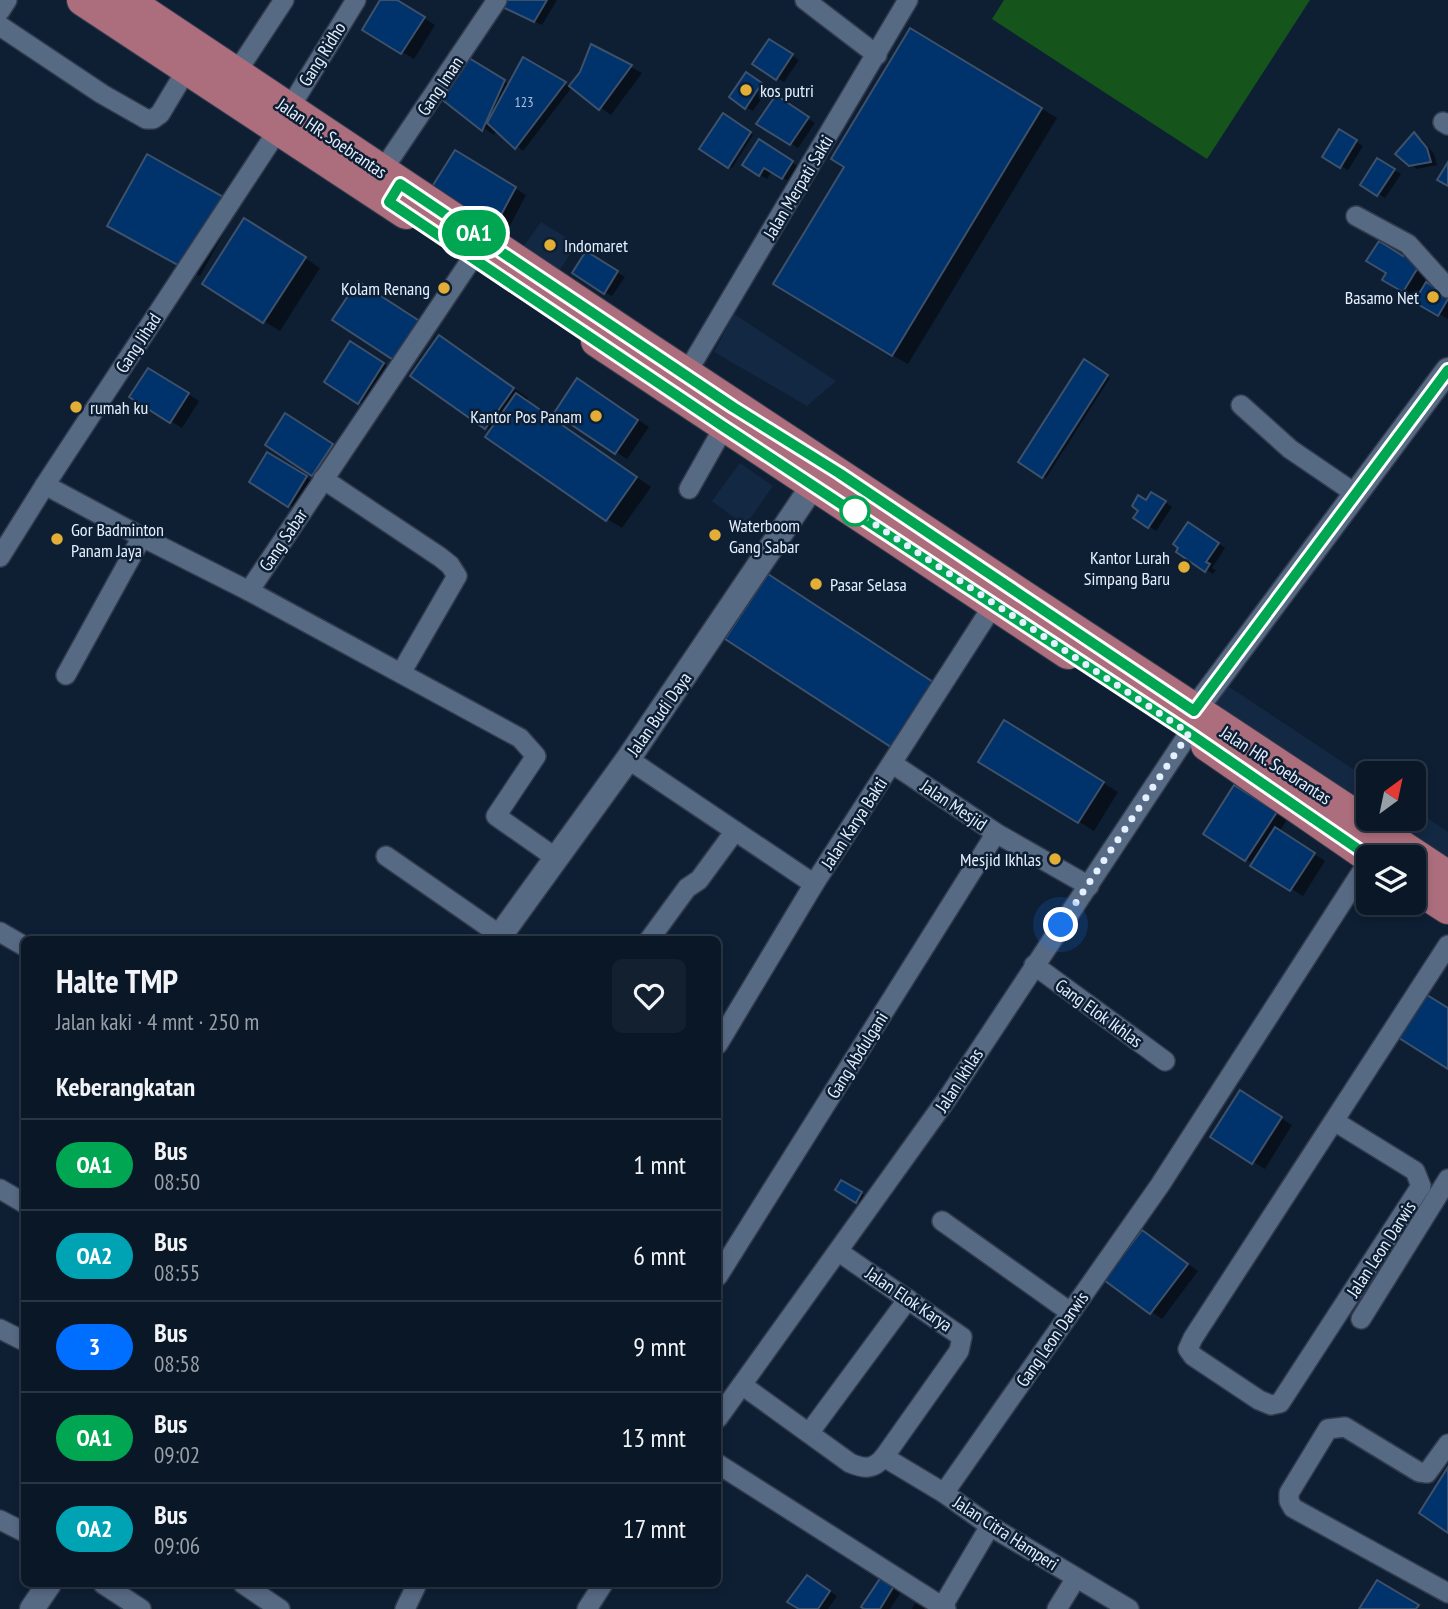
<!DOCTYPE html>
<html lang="id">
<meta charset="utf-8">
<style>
body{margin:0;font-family:"PT Sans Narrow",sans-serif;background:#13202f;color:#f1f3f6;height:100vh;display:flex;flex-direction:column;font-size:26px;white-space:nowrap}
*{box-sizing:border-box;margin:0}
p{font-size:23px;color:#999fa7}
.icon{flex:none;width:38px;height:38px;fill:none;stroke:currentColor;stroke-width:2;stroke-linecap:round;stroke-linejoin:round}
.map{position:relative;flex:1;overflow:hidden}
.panel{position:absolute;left:21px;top:936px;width:700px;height:651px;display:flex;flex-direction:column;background:#0a1727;border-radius:10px;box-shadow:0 4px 10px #0003,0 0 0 2px #2a3644}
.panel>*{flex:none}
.badge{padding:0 14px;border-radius:23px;font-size:24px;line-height:46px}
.needle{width:46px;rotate:33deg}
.buttons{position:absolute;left:1356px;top:761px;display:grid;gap:14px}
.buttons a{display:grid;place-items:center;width:70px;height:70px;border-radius:10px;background:#0a1727;box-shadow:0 4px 10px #0003,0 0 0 2px #2a3644;font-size:35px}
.you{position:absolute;width:35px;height:35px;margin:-18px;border:5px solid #fff;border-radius:50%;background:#1a73e8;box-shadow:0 0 0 10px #1a73e833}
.map>.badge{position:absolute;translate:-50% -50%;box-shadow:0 0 0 4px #fff}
h2{padding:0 35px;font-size:26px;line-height:63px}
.round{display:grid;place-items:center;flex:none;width:74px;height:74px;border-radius:10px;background:#13202f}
.overview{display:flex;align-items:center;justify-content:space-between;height:119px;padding:0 35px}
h1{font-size:33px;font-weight:600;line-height:52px}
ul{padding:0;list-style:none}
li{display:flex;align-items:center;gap:21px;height:91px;padding:0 35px;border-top:2px solid #2a3644}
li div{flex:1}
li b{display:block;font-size:26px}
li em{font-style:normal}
li .badge{min-width:77px;font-weight:700;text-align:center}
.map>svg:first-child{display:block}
</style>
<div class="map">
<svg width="1448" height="1609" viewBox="0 0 1448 1609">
<rect width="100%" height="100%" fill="#0e1f34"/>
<g fill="#132842">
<path d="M541 222 577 244 559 271 524 246Z"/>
<path d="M734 314 836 381 807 406 714 352Z"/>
<path d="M740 463 773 486 745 526 712 501Z"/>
<path d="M1225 684 1368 779V813L1208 708Z"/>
<path d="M1414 809 1448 832V865L1377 819H1414Z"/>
</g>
<path fill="#15541b" d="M1004 0H1310L1207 159 992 19Z"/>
<g fill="#0007">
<path d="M382 0H395L435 25 414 59 364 29Z"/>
<path d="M504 0H557L542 25 508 9Z"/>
<path d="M926 39 1057 118 908 364 892 355Z"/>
<path d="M776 45 799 60 784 82 777 78Z"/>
<path d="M592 46 642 73 611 115 572 87 523 151 497 129 494 135 442 98 470 61 510 85 524 60 570 87 581 73Z"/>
<path d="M753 79 768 89 753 111 746 107Z"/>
<path d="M783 102 815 123 798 148 759 123Z"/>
<path d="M724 116 753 135 732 168 701 149Z"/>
<path d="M1339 131 1363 146 1348 170 1324 156Z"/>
<path d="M1414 134 1421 138 1434 154 1437 165 1417 169 1410 164Z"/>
<path d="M759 141 799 167 790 182 772 171 767 179 744 165Z"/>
<path d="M467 159 526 195 506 233 433 189Z"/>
<path d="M1377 160 1401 174 1385 198 1362 184Z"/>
<path d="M238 207 200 276 109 225Z"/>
<path d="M260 229 320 268 280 331 204 284Z"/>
<path d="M587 254 625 277 612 296 605 292Z"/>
<path d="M1404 258 1432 269 1424 283 1448 296V319L1417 301 1423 291 1420 289 1415 297 1384 279Z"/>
<path d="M439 337 528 398 527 401 651 487 622 528 607 519 486 427Z"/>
<path d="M362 350 395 371 371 409 326 381Z"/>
<path d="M1085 361 1110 378 1046 478 1020 462Z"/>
<path d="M160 376 199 401 182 428 132 397Z"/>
<path d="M589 387 649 427 627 459 556 412Z"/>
<path d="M297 422 343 452 324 481 313 474Z"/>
<path d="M268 455 317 484 301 512 251 482Z"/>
<path d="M1159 498 1172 507 1156 531 1135 517 1147 502Z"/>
<path d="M1196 528 1225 548 1212 568 1216 570 1213 574 1206 570Z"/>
<path d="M1020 732 1118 792 1094 831 981 761Z"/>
<path d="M1246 794 1287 820 1279 832 1325 861 1303 896 1205 833Z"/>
<path d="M1252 1099 1292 1125 1265 1169 1212 1137Z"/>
<path d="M842 1182 864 1195 860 1203 838 1190Z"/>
<path d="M1142 1232 1198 1271 1162 1319 1107 1280Z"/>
<path d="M807 1577 837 1596 828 1609H802Z"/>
<path d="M889 1583 901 1592 890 1609H867Z"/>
<path d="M915 1603 922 1607 925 1609H912Z"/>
</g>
<g fill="#00326c" stroke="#3e516a" stroke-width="2">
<path d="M380 0H397L425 17 401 54 362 30Z"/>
<path d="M502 0H547L534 22 498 5Z"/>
<path d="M910 28 1042 108 892 356 773 284 844 167 831 159Z"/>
<path d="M769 39 793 54 776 80 752 64Z"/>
<path d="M591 44 632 65 599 110 569 86 580 72Z"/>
<path d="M523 57 566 82 515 149 487 123Z"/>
<path d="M469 58 505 80 482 131 440 98Z"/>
<path d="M746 72 762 83 745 109 729 97Z"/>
<path d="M776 95 809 117 790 145 756 124Z"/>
<path d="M723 113 751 132 728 168 699 149Z"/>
<path d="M1339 129 1357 140 1340 168 1322 157Z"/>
<path d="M1414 132 1427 148 1431 162 1409 166 1395 154Z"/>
<path d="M759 139 793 161 782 179 764 168 759 176 742 165Z"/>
<path d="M455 150 516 187 494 228 430 190Z"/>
<path d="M147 154 223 197 183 268 107 226Z"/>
<path d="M1377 158 1395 169 1377 196 1360 185Z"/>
<path d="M1448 162V186L1437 180Z"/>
<path d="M244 218 306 257 263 323 202 284Z"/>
<path d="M1379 241 1403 256 1406 251 1422 261 1403 292 1382 280 1386 273 1366 261Z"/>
<path d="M586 251 618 271 604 294 572 273Z"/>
<path d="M358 281 421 322 395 361 332 320Z"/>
<path d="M1426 282 1448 294V299L1438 316 1414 302Z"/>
<path d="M439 335 514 388 485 429 410 376Z"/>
<path d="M350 341 384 363 358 404 324 382Z"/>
<path d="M1084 359 1108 375 1042 478 1018 462Z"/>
<path d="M148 368 189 393 170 423 129 397Z"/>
<path d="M577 378 638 420 615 454 554 413Z"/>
<path d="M516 393 637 477 606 521 485 437Z"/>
<path d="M285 413 333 444 312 476 265 445Z"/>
<path d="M267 452 307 476 288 507 249 482Z"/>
<path d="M1151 492 1166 501 1148 528 1133 518 1138 511 1132 506 1138 495 1146 500Z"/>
<path d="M1188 522 1219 543 1206 562 1210 564 1205 572 1176 552 1178 548 1173 544Z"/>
<path d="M768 574 933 682 891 747 725 639Z"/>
<path d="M1004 720 1104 782 1078 823 978 762Z"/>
<path d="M1234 785 1277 812 1245 861 1203 834Z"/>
<path d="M1275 827 1315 853 1290 891 1250 866Z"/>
<path d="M1427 995 1448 1008V1069L1399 1038Z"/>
<path d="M1240 1090 1282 1117 1252 1164 1210 1137Z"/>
<path d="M841 1180 862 1192 856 1203 835 1190Z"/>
<path d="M1142 1230 1188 1264 1150 1314 1104 1280Z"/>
<path d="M1448 1467V1533L1419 1513Z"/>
<path d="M807 1575 830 1591 818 1609H799L787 1602Z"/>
<path d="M881 1577 894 1586 880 1609H864L861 1607Z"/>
<path d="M1377 1580 1419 1605 1416 1609H1359Z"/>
</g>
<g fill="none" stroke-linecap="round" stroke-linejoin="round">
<g stroke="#323b4d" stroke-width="22">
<g id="minor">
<path d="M805 0 877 55"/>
<path d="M0 11 7 0"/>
<path d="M0 26 102 94 146 119H153L160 114 187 69"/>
<path d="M236 73 284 0"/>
<path d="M289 109 356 0"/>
<path d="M1443 122 1448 125"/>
<path d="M382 171 497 0"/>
<path d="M1356 216 1408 244 1448 288"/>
<path d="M686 374 908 0"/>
<path d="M1241 405 1290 449 1356 494"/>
<path d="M323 479 440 557 450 565 457 576 401 673"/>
<path d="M45 485 142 537"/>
<path d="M689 489 724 427"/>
<path d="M0 557 45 485 278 130"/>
<path d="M249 591 520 738 536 756 496 816 556 858"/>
<path d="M66 675 142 537 249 591 473 257"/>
<path d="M628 759 814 884"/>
<path d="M893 764 996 833 1089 886"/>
<path d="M386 856 500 935"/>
<path d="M0 932 24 946"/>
<path d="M649 940 687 888 699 880 735 831"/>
<path d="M1034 965 1165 1061"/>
<path d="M718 1044 814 884 994 604"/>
<path d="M1334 1121 1415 1171 1421 1186 1280 1403 1271 1405 1259 1400 1193 1356 1188 1349 1193 1338 1448 945"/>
<path d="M0 1189 24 1203"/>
<path d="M942 1221 1070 1312"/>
<path d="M718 1276 996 833"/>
<path d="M1361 1319 1448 1179"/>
<path d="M0 1329 24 1341"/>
<path d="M742 1385 850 1463C864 1469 873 1470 884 1457L959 1351 962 1337 839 1252"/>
<path d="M718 1418 949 1096 1189 733"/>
<path d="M809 1433 908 1299"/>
<path d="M1448 1444 1427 1473 1419 1472 1345 1427 1328 1429 1289 1493V1501L1293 1508 1448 1593"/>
<path d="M884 1457 944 1493 990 1526 1129 1609"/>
<path d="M718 1464 946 1609"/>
<path d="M944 1493 1160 1185 1368 862"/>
<path d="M0 1520 24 1532"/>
<path d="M103 1584 141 1609"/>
<path d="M243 1584 280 1609"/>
<path d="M405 1609 417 1584"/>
<path d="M587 1609 603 1584"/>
<path d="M941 1609 990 1526"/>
<path d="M1057 1609 1076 1578"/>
</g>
</g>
<g stroke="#323b4d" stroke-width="27">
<g id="tertiary">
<path d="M1194 711 1448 370"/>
<path d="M497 940 628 759 814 484"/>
<path d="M32 1609 49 1584"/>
</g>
</g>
<g stroke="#323b4d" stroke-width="34">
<g id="primary">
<path d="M83 0 406 213"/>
<path d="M126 0C565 295 1006 586 1448 877"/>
<path d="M597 341 1068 653"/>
<path d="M1207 745 1371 858"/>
<path d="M1414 886 1448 908"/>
</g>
</g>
<use href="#minor" stroke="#576a84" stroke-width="19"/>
<use href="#tertiary" stroke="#576a84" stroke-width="24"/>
<use href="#primary" stroke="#ac6e7d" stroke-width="32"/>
</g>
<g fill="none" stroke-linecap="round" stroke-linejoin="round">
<g stroke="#fff" stroke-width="16">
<path id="line" d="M1371 858 1189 733 724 427 389 202 400 184 733 407 839 473 1194 711 1448 370"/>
</g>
<use href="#line" stroke="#00a651" stroke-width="10"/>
<path stroke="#e4f0ff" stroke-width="7" stroke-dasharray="0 12.6" d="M855 511 1189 733 1061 925"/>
</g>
<g fill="#e3ae35" stroke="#0e1f34" stroke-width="2.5">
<circle cx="746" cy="90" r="7"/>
<circle cx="550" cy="245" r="7"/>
<circle cx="444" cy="288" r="7"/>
<circle cx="1433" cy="297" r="7"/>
<circle cx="76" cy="407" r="7"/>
<circle cx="596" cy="416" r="7"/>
<circle cx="715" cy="535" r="7"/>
<circle cx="57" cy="539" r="7"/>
<circle cx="1184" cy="567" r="7"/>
<circle cx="816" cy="584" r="7"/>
<circle cx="1055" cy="859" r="7"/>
</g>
<circle fill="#fff" stroke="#00a651" stroke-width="3.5" cx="855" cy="511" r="14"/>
<g text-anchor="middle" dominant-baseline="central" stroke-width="5" stroke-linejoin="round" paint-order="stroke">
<g font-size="14" fill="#abc0da">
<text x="524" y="102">123</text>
</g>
<g font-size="18" fill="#e4f0ff" stroke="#0e1f34">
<text transform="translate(322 54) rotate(-58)">Gang Ridho</text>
<text transform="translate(440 86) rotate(-56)">Gang Iman</text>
<text transform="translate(332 138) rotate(34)">Jalan HR. Soebrantas</text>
<text transform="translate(798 187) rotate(-59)">Jalan Merpati Sakti</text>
<text transform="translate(138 343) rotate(-57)">Gang Jihad</text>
<text transform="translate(283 540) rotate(-56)">Gang Sabar</text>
<text transform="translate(659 714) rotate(-55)">Jalan Budi Daya</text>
<text transform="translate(1276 765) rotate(33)">Jalan HR. Soebrantas</text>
<text transform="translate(954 805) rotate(34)">Jalan Mesjid</text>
<text transform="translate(854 823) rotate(-57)">Jalan Karya Bakti</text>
<text transform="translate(1099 1013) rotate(36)">Gang Elok Ikhlas</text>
<text transform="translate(857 1055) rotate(-58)">Gang Abdulgani</text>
<text transform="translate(959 1080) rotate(-57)">Jalan Ikhlas</text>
<text transform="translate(1381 1249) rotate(-57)">Jalan Leon Darwis</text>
<text transform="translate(909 1299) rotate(34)">Jalan Elok Karya</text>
<text transform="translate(1052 1339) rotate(-55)">Gang Leon Darwis</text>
<text transform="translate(1006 1533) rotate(33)">Jalan Citra Hamperi</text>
</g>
<g font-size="18" fill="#e4f0ff" stroke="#0e1f34" text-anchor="start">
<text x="760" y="90">kos putri</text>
<text x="564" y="245">Indomaret</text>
<text x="430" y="288" text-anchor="end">Kolam Renang</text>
<text x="1419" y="297" text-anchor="end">Basamo Net</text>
<text x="90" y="407">rumah ku</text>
<text x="582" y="416" text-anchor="end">Kantor Pos Panam</text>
<text x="729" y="525">Waterboom<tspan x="729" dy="21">Gang Sabar</tspan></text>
<text x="71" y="529">Gor Badminton<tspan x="71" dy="21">Panam Jaya</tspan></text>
<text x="1170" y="557" text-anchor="end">Kantor Lurah<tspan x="1170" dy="21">Simpang Baru</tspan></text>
<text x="830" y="584">Pasar Selasa</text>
<text x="1041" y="859" text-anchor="end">Mesjid Ikhlas</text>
</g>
</g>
</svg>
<div class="buttons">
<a><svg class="needle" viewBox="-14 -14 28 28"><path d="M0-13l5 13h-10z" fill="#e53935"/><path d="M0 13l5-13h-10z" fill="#999fa7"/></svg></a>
<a><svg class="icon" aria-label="layers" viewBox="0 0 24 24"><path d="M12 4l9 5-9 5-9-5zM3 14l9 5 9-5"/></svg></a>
</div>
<div class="you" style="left:1061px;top:925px"></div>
<b class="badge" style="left:474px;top:233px;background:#00a651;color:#fff">OA1</b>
<section class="panel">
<div class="overview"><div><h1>Halte TMP</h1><p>Jalan kaki · 4 mnt · 250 m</p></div><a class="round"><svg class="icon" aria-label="heart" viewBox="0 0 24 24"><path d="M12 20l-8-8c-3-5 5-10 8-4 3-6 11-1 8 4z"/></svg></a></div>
<h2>Keberangkatan</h2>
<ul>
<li><span class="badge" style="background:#00a651;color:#fff">OA1</span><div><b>Bus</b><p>08:50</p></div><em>1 mnt</em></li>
<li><span class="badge" style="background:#00a3b4;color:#fff">OA2</span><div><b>Bus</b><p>08:55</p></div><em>6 mnt</em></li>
<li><span class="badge" style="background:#006eff;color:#fff">3</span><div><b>Bus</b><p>08:58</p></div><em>9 mnt</em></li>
<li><span class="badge" style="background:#00a651;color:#fff">OA1</span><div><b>Bus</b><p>09:02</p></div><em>13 mnt</em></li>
<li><span class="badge" style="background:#00a3b4;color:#fff">OA2</span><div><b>Bus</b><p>09:06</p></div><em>17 mnt</em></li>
</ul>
</section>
</div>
